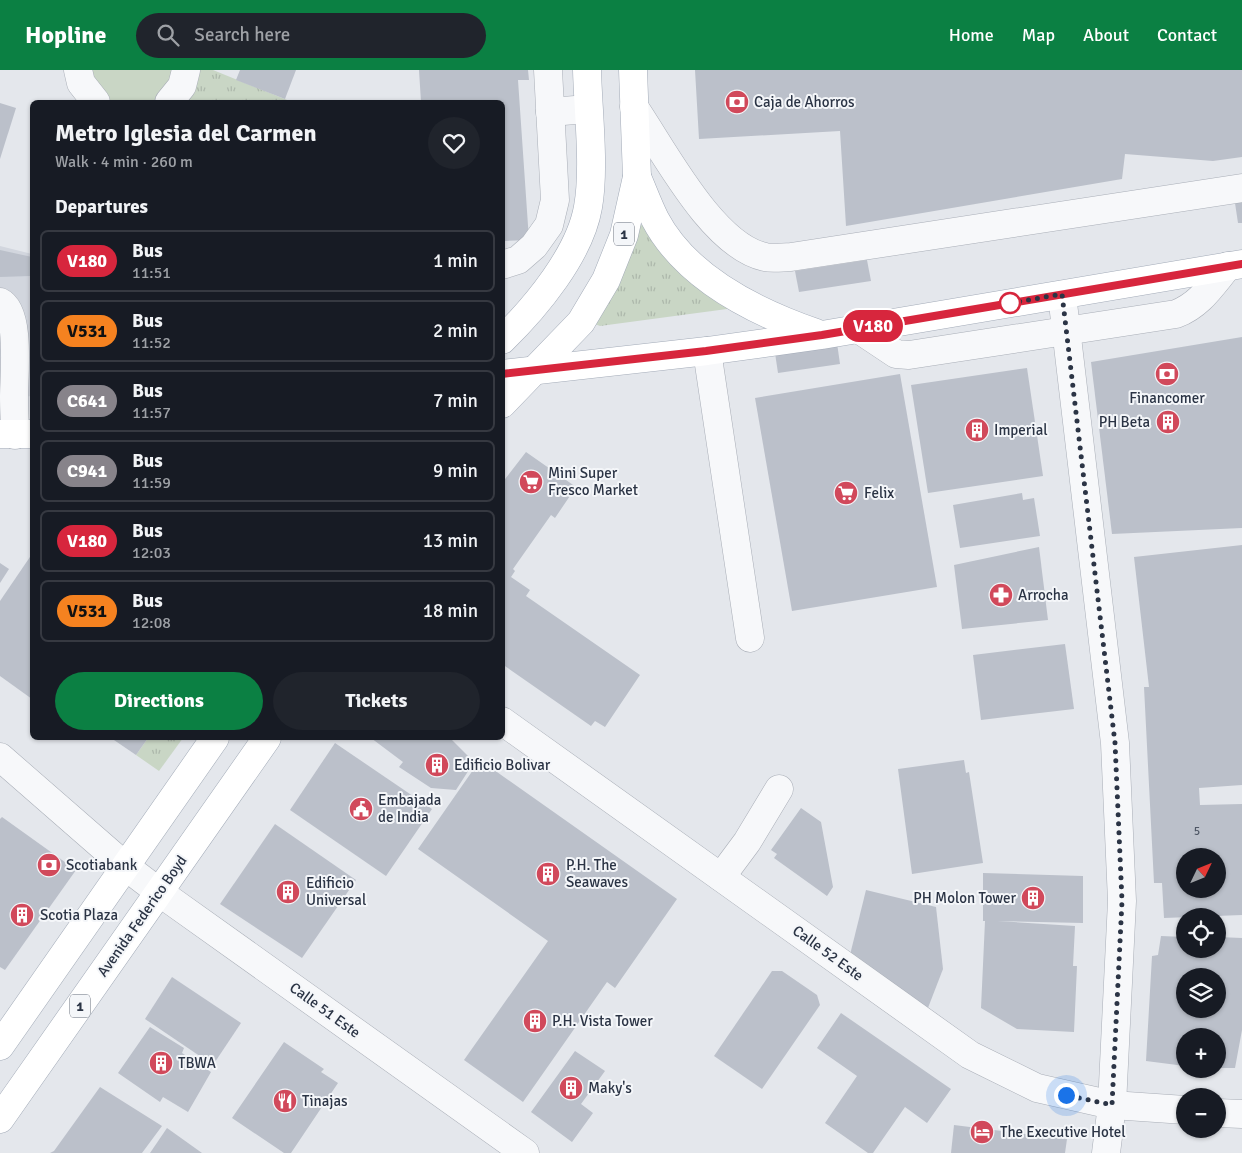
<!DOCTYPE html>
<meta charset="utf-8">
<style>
body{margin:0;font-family:Signika,sans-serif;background:#20242c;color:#f1f3f6;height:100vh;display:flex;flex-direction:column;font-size:19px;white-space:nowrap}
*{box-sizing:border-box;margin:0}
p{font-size:16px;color:#9ea1a6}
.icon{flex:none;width:28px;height:28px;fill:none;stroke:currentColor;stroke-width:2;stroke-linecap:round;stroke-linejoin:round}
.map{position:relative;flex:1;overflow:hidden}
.side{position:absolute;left:30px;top:30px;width:475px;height:640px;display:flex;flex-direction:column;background:#171b24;border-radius:8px;box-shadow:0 1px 4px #0004}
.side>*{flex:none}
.badge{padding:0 10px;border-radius:16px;font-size:18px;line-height:32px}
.needle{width:32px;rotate:47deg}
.buttons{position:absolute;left:1176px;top:778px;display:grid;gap:10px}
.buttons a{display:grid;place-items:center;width:50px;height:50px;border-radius:50%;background:#171b24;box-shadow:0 1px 4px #0004;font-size:25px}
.you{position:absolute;width:25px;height:25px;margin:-12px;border:4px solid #fff;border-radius:50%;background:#1a73e8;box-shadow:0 0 0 8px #1a73e833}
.map>.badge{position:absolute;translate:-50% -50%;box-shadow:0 0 0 2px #fff}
h2{padding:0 25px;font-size:19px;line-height:45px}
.round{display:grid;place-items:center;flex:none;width:52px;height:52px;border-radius:26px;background:#20242c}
.overview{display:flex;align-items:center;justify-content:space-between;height:85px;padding:0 25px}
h1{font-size:24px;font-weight:700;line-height:38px}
.cta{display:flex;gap:10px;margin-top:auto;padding:10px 25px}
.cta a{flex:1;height:58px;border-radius:30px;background:#0b8043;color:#fff;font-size:20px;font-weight:700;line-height:58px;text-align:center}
.cta a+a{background:#20242c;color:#f1f3f6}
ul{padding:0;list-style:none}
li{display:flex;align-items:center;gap:15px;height:62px;margin:0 10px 8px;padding:0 15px;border:2px solid #363941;border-radius:8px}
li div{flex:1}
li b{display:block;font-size:19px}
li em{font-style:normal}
li .badge{min-width:55px;font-weight:700;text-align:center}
header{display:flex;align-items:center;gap:30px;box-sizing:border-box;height:70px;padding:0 25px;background:#0b8043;color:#fff}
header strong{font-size:24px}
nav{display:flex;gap:28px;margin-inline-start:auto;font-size:18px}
.search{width:350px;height:45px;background:#20242c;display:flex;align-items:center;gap:12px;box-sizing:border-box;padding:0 18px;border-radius:28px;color:#9ea1a6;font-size:19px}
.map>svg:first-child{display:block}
</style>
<header>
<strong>Hopline</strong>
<div class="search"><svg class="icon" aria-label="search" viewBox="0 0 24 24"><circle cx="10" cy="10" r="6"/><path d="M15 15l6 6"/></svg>Search here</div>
<nav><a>Home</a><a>Map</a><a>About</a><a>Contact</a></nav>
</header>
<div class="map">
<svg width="1242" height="1083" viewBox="0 0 1242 1083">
<defs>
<pattern id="grass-tufts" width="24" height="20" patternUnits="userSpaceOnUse" patternTransform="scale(1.25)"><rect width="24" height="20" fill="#c9d6c5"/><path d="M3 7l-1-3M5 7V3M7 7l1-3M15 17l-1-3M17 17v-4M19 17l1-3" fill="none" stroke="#adb8ab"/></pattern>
</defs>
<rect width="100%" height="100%" fill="#e4e7ec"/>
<path fill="#d2d6de" d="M0 176 32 184V326L0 329Z"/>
<g fill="url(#grass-tufts)">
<path d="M200 0H213L292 32H187L197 13Z"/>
<path d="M645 153 730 234 727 239 600 256 595 254 627 193 640 156Z"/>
<path d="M148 668H183L159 701 136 685Z"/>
</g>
<path fill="#c9d6c5" d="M86 0H176L159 30 154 32H108Z"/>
<g fill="#bbc0ca" fill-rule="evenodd">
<path d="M240 0H296L285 29 236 10Z"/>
<path d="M419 0H528L529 10H518L529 170 502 171V32H421Z"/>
<path d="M695 0H1242V87L1213 91 1125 84 1122 109 846 156 840 61 699 69Z"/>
<path d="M0 33 16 38 0 89Z"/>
<path d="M1242 131V153H1238L1235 133Z"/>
<path d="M0 180 32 187 30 206 0 207Z"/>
<path d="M867 190 871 211 799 222 795 201Z"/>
<path d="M1242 267V458L1112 464 1091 292Z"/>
<path d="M837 273 840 294 778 303 775 283Z"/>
<path d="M1027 298 1043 406 928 423 911 315Z"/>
<path d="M900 304 937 517 792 541 755 328Z"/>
<path d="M526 382 576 417 555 448 551 445 513 499 515 501 511 507 530 520 526 526 640 605 605 657 595 651 591 656 502 594V413Z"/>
<path d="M1022 423 1023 430 1034 428 1040 466 960 478 953 435Z"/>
<path d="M1242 475V715L1199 718 1200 735 1242 734V845L1164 848 1162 813H1154L1144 617H1149L1134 487ZM1185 786H1218V819H1185Z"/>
<path d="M1039 477 1048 550 962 559 954 495Z"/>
<path d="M32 484V629L0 606V531Z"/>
<path d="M0 493 9 499 0 513Z"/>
<path d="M1065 574 1074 639 981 650 973 585Z"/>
<path d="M111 668H148L136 685Z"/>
<path d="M371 668H450L474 692 456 720 431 718 399 697 403 692Z"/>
<path d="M335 673 432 739 386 806 290 740Z"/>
<path d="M480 690 677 829 615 918 607 912 523 1032 464 990 548 871 418 779Z"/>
<path d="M964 690 966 703 969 702 983 793 912 804 898 699Z"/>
<path d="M801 738 821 752 833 817 827 826 774 788 777 784 771 780Z"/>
<path d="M2 747 76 800 5 900 0 897V749Z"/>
<path d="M275 754 356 810 302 888 220 834Z"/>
<path d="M983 803 1083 806V853L997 851 1075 856 1073 896H1077L1074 962 1017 959 981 938 985 851H983Z"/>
<path d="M866 820 936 837 943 899 926 943 849 889Z"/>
<path d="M1161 866 1185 867V879H1218V867L1242 868V960L1235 998H1218V966H1185V996L1146 991 1152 886 1158 885ZM1185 906H1218V939H1185Z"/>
<path d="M772 901H782L817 925 820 935 762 1019 714 986Z"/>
<path d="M172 907 241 953 213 995 145 949Z"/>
<path d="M841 943 951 1019 927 1053 905 1037 873 1083H868L825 1053 857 1006 817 978Z"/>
<path d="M150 957 184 978 182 983 211 1002 188 1042 163 1027 160 1032 118 1003Z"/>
<path d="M284 972 324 999 321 1002 338 1013 291 1083H284L232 1048Z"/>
<path d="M575 981 605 1001 581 1034 593 1043 572 1072 531 1042Z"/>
<path d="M100 1017 162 1056 142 1083H50L54 1081Z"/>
<path d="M954 1055 1067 1069 1065 1083H951Z"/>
<path d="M167 1058 202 1083H150Z"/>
</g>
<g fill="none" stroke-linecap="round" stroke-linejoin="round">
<g stroke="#a9aeb7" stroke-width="29">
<g id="minor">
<path d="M78 0 81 13 96 32"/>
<path d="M169 32 182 16 186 0"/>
<path d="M634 37C663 79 712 176 765 187 773 189 783 187 791 187L1242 118"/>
<path d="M550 42 588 39"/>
<path d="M502 195 518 190 534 176 549 155 555 130 548 0"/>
<path d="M1062 225 1115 673 1122 831 1112 1035 1106 1083"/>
<path d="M0 232C21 242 14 306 14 327 14 340 15 353 15 365"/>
<path d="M857 258 896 284 909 285 1176 244C1200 235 1212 215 1228 196"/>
<path d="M707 281 750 568"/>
<path d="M502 651 970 985 1037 1018 1112 1035 1185 1040"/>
<path d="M0 687 125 796 159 822 525 1083"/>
<path d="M721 807 747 772 779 719"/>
<path d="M1218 1043 1242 1044"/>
</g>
</g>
<g stroke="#a3abb8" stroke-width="29">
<g id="major">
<path d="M637 107C643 121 648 135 655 149 686 208 755 242 816 263"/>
<path d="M502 270C536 237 580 184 588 137 595 99 588 40 587 0"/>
<path d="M502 304 707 281 822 265 1242 194"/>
<path d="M502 334 581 252 606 210 624 165 637 107 633 0"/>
<path d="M0 364H32"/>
<path d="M0 976 215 668"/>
<path d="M0 1049 267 668"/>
</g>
</g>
<use href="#minor" stroke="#f7f8fa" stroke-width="28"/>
<use href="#major" stroke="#fff" stroke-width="28"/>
</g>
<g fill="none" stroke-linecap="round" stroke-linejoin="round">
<g stroke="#fff" stroke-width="11">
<path id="line" d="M502 304 706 281 822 265 1242 194"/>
</g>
<use href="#line" stroke="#d7263d" stroke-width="8"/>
<path stroke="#2b3445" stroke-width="5" stroke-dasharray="0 9" d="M1010 233 1006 234 1062 224 1115 673 1122 831 1112 1035 1066 1025"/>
</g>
<defs>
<g id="bank-disc" transform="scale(1.25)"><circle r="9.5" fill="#d1495b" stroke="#f4f6f9"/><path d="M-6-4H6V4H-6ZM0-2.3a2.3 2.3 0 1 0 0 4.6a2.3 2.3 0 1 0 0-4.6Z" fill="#fff"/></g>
<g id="building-disc" transform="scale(1.25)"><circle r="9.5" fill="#d1495b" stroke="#f4f6f9"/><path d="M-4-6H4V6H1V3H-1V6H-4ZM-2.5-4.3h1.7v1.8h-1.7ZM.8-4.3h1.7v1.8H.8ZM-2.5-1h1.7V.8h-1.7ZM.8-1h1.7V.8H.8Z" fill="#fff"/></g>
<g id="supermarket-disc" transform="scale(1.25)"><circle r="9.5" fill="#d1495b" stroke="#f4f6f9"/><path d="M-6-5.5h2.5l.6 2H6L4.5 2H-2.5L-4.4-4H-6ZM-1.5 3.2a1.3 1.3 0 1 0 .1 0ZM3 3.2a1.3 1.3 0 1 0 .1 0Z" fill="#fff"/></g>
<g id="pharmacy-disc" transform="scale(1.25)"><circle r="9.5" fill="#d1495b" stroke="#f4f6f9"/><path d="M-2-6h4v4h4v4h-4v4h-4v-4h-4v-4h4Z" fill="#fff"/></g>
<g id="civic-disc" transform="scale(1.25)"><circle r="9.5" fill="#d1495b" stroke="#f4f6f9"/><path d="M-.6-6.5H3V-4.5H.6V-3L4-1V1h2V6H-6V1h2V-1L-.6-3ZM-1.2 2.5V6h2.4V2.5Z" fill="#fff"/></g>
<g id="restaurant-disc" transform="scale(1.25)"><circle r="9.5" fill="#d1495b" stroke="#f4f6f9"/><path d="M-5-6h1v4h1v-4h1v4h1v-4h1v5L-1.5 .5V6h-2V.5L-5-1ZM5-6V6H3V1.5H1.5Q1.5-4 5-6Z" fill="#fff"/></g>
<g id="hotel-disc" transform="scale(1.25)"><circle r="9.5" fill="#d1495b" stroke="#f4f6f9"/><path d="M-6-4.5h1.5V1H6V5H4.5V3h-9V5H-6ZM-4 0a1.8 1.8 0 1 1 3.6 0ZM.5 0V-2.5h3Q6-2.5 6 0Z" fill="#fff"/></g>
</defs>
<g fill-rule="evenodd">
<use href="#bank-disc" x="737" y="32"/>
<use href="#bank-disc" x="1167" y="304"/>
<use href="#building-disc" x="1168" y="352"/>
<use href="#building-disc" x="977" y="360"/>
<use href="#supermarket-disc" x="531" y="412"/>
<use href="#supermarket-disc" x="846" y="423"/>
<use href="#pharmacy-disc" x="1001" y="525"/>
<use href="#building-disc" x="437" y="695"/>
<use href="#civic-disc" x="361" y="739"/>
<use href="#bank-disc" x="49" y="795"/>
<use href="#building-disc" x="548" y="804"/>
<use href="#building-disc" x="288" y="822"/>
<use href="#building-disc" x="1033" y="828"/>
<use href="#building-disc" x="22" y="845"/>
<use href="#building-disc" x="535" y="951"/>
<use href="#building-disc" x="161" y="993"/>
<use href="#building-disc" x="571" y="1018"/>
<use href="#restaurant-disc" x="285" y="1031"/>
<use href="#hotel-disc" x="982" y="1062"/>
</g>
<circle fill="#fff" stroke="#d7263d" stroke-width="2.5" cx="1010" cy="233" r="10"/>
<g text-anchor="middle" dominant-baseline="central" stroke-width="4" stroke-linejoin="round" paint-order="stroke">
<g font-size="12" fill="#4f5766">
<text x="1197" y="761">5</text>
</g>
<g fill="#f4f6f9" stroke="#676e7b" stroke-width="1">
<rect x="614" y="152.5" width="20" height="23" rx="4"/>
<rect x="70" y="924.5" width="20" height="23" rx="4"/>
</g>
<g font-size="14" font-weight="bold" fill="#2b3445">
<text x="624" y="164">1</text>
<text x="80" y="936">1</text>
</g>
<g font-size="15" fill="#2b3445" stroke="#f4f6f9" text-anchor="start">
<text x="754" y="32">Caja de Ahorros</text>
<text x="1167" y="328" text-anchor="middle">Financomer</text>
<text x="1150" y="352" text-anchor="end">PH Beta</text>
<text x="994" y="360">Imperial</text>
<text x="548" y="403">Mini Super<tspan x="548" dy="17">Fresco Market</tspan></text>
<text x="864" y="423">Felix</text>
<text x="1018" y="525">Arrocha</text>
<text x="454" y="695">Edificio Bolivar</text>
<text x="378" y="730">Embajada<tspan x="378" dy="17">de India</tspan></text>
<text x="66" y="795">Scotiabank</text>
<text x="566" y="795">P.H. The<tspan x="566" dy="17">Seawaves</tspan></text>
<text x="306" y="813">Edificio<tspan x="306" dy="17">Universal</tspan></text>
<text x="1016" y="828" text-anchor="end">PH Molon Tower</text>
<text x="40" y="845">Scotia Plaza</text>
<text x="552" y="951">P.H. Vista Tower</text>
<text x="178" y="993">TBWA</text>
<text x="588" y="1018">Maky's</text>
<text x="302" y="1031">Tinajas</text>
<text x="1000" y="1062">The Executive Hotel</text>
</g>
<g font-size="15" fill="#2b3445" stroke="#f4f6f9">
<text transform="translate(142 846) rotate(-55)">Avenida Federico Boyd</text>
<text transform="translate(828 883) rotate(36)">Calle 52 Este</text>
<text transform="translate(325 940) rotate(36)">Calle 51 Este</text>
</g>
</g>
</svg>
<div class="buttons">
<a><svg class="needle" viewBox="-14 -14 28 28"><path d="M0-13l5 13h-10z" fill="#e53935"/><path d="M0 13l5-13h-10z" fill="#9ea1a6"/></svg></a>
<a><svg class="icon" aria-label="locate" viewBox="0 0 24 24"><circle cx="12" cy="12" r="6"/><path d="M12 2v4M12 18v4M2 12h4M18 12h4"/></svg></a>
<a><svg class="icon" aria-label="layers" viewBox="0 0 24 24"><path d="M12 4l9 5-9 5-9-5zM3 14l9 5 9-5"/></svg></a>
<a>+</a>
<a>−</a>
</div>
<div class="you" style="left:1066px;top:1025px"></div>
<b class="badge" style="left:873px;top:256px;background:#d7263d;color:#fff">V180</b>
<section class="side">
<div class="overview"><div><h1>Metro Iglesia del Carmen</h1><p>Walk · 4 min · 260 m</p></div><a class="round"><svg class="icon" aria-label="heart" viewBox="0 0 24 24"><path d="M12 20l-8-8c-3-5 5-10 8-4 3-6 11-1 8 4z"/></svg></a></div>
<h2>Departures</h2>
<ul>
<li><span class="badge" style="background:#d7263d;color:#fff">V180</span><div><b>Bus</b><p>11:51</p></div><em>1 min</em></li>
<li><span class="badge" style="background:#f58220;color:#111">V531</span><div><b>Bus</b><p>11:52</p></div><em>2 min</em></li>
<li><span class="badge" style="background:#87838a;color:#fff">C641</span><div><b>Bus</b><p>11:57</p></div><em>7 min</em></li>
<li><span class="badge" style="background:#87838a;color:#fff">C941</span><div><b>Bus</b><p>11:59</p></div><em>9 min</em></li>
<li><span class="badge" style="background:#d7263d;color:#fff">V180</span><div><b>Bus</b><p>12:03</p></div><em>13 min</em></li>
<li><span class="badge" style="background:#f58220;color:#111">V531</span><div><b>Bus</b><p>12:08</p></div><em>18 min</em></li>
</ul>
<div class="cta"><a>Directions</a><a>Tickets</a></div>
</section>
</div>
